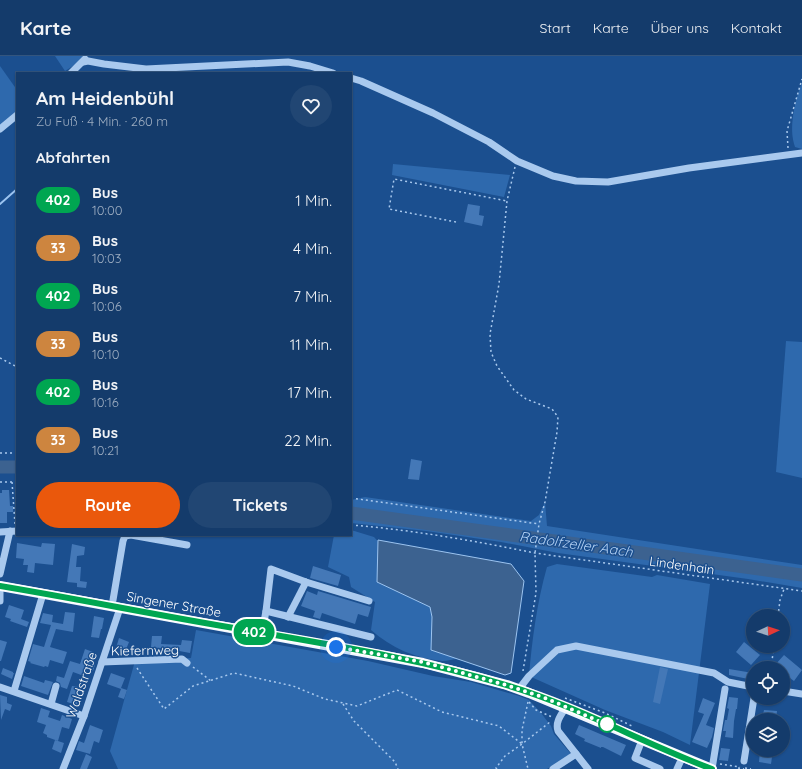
<!DOCTYPE html>
<html lang="de">
<meta charset="utf-8">
<style>
body{margin:0;font-family:Quicksand,sans-serif;background:#214673;color:#f1f3f6;height:100vh;display:flex;flex-direction:column;font-size:15px;white-space:nowrap}
*{box-sizing:border-box;margin:0}
p{font-size:13px;color:#9dadc1}
.icon{flex:none;width:22px;height:22px;fill:none;stroke:currentColor;stroke-width:2;stroke-linecap:round;stroke-linejoin:round}
.map{position:relative;flex:1;overflow:hidden}
.drawer{position:absolute;left:16px;top:16px;width:336px;height:464px;display:flex;flex-direction:column;background:#143b6b;border-radius:0px;box-shadow:0 1px 3px #0004,0 0 0 1px #33557e}
.drawer>*{flex:none}
.badge{padding:0 8px;border-radius:13px;font-size:14px;line-height:26px}
.needle{width:26px;rotate:86deg}
.buttons{position:absolute;left:746px;top:553px;display:grid;gap:8px}
.buttons a{display:grid;place-items:center;width:44px;height:44px;border-radius:50%;background:#143b6b;box-shadow:0 1px 3px #0004,0 0 0 1px #33557e;font-size:20px}
.you{position:absolute;width:20px;height:20px;margin:-10px;border:3px solid #fff;border-radius:50%;background:#1a73e8;box-shadow:0 0 0 6px #1a73e833}
.map>.badge{position:absolute;translate:-50% -50%;box-shadow:0 0 0 2px #fff}
h2{padding:0 20px;font-size:15px;line-height:36px}
.round{display:grid;place-items:center;flex:none;width:42px;height:42px;border-radius:21px;background:#214673}
.summary{display:flex;align-items:center;justify-content:space-between;height:68px;padding:0 20px}
h1{font-size:19px;font-weight:700;line-height:30px}
.action{display:flex;gap:8px;margin-top:auto;padding:8px 20px}
.action a{flex:1;height:46px;border-radius:24px;background:#ea580c;color:#fff;font-size:16px;font-weight:700;line-height:46px;text-align:center}
.action a+a{background:#214673;color:#f1f3f6}
ul{padding:0;list-style:none}
li{display:flex;align-items:center;gap:12px;height:48px;padding:0 20px}
li div{flex:1}
li b{display:block;font-size:15px}
li em{font-style:normal}
li .badge{min-width:44px;font-weight:700;text-align:center}
header{display:flex;align-items:center;gap:24px;box-sizing:border-box;height:56px;padding:0 20px;background:#143b6b;border-bottom:1px solid #33557e}
header strong{font-size:19px}
nav{display:flex;gap:22px;margin-inline-start:auto;font-size:14px}
.map>svg:first-child{display:block}
</style>
<header>
<strong>Karte</strong>
<nav><a>Start</a><a>Karte</a><a>Über uns</a><a>Kontakt</a></nav>
</header>
<div class="map">
<svg width="802" height="713" viewBox="0 0 802 713">
<rect width="100%" height="100%" fill="#1b4f8f"/>
<g fill="#2e69ad">
<path d="M55 0H83L78 7 65 15Z"/>
<path d="M0 10 17 34V55L0 69Z"/>
<path d="M802 26V93L795 91C788 72 795 45 802 26Z"/>
<path d="M393 108 510 119 504 141 392 119Z"/>
<path d="M786 285 802 286V422L776 416Z"/>
<path d="M365 441 531 465 539 459 545 446 547 470 802 509V532L748 523 558 497 501 486 426 475 351 467V444Z"/>
<path d="M351 474 374 481 435 549 460 602C454 603 447 605 442 605 414 602 392 592 371 574L375 546 351 531 349 521 328 511 334 479H351Z"/>
<path d="M557 508 652 521 657 519 710 528 690 689 663 676 605 654 529 620C532 584 537 546 547 511Z"/>
<path d="M196 574 368 605 433 620 471 626 519 640 529 644 541 657 551 670 554 678 571 698 547 713H118L110 695 135 605 191 602Z"/>
</g>
<path fill="#3c6290" stroke="#9cc4f0" d="M378 484 511 508 524 525 511 617 505 619 431 594 432 561 430 551 377 526Z"/>
<g fill="none" stroke-linecap="round" stroke-linejoin="round">
<path stroke="#9cc4f0" stroke-width="2" d="M0 148 17 133"/>
<g stroke="#3c6290" stroke-width="13">
<path d="M0 411H17"/>
<path d="M351 457 802 519"/>
</g>
</g>
<g fill="#4478b7">
<path d="M468 148 480 150 479 159 484 160 482 170 464 166Z"/>
<path d="M411 403 422 405 419 424 408 423Z"/>
<path d="M2 434H9L10 450H13V456H7V467H0V437H2Z"/>
<path d="M17 487 41 491 42 487 55 488 53 509 35 507 34 517 27 516 28 509H23L24 503 16 502Z"/>
<path d="M72 488 85 491 84 499 77 500 76 511H81L80 525 87 526 86 532 77 531V527L67 526Z"/>
<path d="M313 510 341 519 338 530 310 522Z"/>
<path d="M307 535 317 539 318 535 371 551 368 561 358 558 355 568 322 557 320 563 313 561 315 555 301 550Z"/>
<path d="M9 549 24 554 21 563 29 566 27 571 10 565 11 563 5 561Z"/>
<path d="M65 556 75 557 73 576 56 573 50 591 67 596 63 608 50 604 48 611 45 610 44 611 30 607 31 606 28 605 33 588 44 591 51 569 40 567 43 557 53 559 52 566 63 568Z"/>
<path d="M94 560 104 562 102 573H101L99 582 91 581Z"/>
<path d="M152 580H162L161 588 181 589 182 584 192 585 190 597 174 594H167V593L151 591Z"/>
<path d="M119 582 129 586 125 596 116 592Z"/>
<path d="M0 584 7 586 1 605H0Z"/>
<path d="M744 586 760 599 751 609 736 596Z"/>
<path d="M85 593 93 596 90 608 95 609 93 615 87 613 84 620 73 616 67 633 61 631 60 627 56 625 57 620 64 622 70 605 80 608Z"/>
<path d="M784 599 802 614 794 625 783 617V612H779L775 609Z"/>
<path d="M660 611 668 613 660 648 653 646Z"/>
<path d="M3 612 13 616V617H14L12 623 1 618Z"/>
<path d="M729 613 753 617V624L729 619Z"/>
<path d="M111 617 125 622 121 632 127 634 124 643 118 641 121 633 107 628Z"/>
<path d="M24 620 44 627 45 624 53 626 48 639 21 630Z"/>
<path d="M72 630 79 631 76 638 80 639 77 649 67 646Z"/>
<path d="M0 639 7 641V647L12 649 10 655 5 653 1 664Z"/>
<path d="M729 641 738 642 737 653H736L734 665 733 682 725 681 726 675H723L725 664H727L729 653 727 652Z"/>
<path d="M703 642 715 647 706 669 714 672 712 681 707 692 692 686 704 658 698 656Z"/>
<path d="M41 652 50 655 48 661 60 665 62 659 72 663 69 673 62 671 58 685 47 681V679L43 677 46 669 37 666Z"/>
<path d="M764 654 777 655 776 664H764L765 660 763 659Z"/>
<path d="M90 669 103 674 99 687 94 685 90 698 76 694 79 685 84 687Z"/>
<path d="M579 669 626 689 621 700 603 691H601V692L584 685 585 683 575 678Z"/>
<path d="M55 684 64 687 61 697 52 693Z"/>
<path d="M721 692 730 693 728 705 719 704Z"/>
<path d="M760 694H773L771 708 759 706Z"/>
<path d="M86 698 92 701 87 713H80Z"/>
</g>
<g fill="none" stroke-linecap="round" stroke-linejoin="round">
<g stroke="#a9c9ee" stroke-width="1.5" stroke-dasharray="2 3" stroke-linecap="butt">
<path d="M788 92 787 75 802 23"/>
<path d="M515 111 507 145 499 228 490 278 491 296 497 310 514 334 526 343 552 353 558 361 557 376 545 446 539 468 535 497 536 537 523 615"/>
<path d="M456 166 389 153 394 123 507 145"/>
<path d="M0 302 17 311"/>
<path d="M0 397H17"/>
<path d="M0 426H17"/>
<path d="M12 426 15 468"/>
<path d="M351 442 539 468"/>
<path d="M351 469C413 474 475 485 535 497L802 535"/>
<path d="M778 560 780 544 784 533"/>
<path d="M193 611 211 625"/>
<path d="M137 612 164 653 193 630 234 617 293 630 325 643 357 650 397 634 442 656 499 670 522 688"/>
<path d="M771 612 774 590"/>
<path d="M565 642 605 657 632 670"/>
<path d="M528 646 522 674V688L528 713"/>
<path d="M529 646 536 654 552 661"/>
<path d="M343 648 354 665 395 706 398 713"/>
<path d="M720 708 740 711"/>
<path d="M738 712 744 713"/>
<path d="M745 712 751 713"/>
<path d="M497 713 496 712 505 700 522 688 550 666"/>
</g>
<g stroke="#a9c9ee" stroke-width="7">
<path d="M83 6 88 5 104 8 146 13 288 6 310 10 333 17"/>
<path d="M71 17 85 3"/>
<path d="M351 22 361 25 433 57 489 86 517 105 553 120 576 125 608 126 689 112 802 97"/>
<path d="M0 73 17 59"/>
<path d="M0 476 17 475"/>
<path d="M0 518 10 475"/>
<path d="M0 534V545"/>
<path d="M112 550 123 485 125 480 131 479 187 489"/>
<path d="M266 555 371 581"/>
<path d="M288 561 306 526"/>
<path d="M262 577 266 555 271 513 306 526 369 545"/>
<path d="M102 606 182 603 187 607"/>
<path d="M0 631 84 660"/>
<path d="M519 633 529 620 557 594 576 590 714 617 728 626 753 631"/>
<path d="M14 635 43 538"/>
<path d="M783 635 802 638"/>
<path d="M51 648 56 630"/>
<path d="M566 651C561 659 555 666 558 675L588 713"/>
<path d="M642 684 635 702 660 713"/>
<path d="M744 705 754 642"/>
<path d="M63 713 84 660 120 552"/>
<path d="M553 713 576 698"/>
<path d="M677 713 682 702"/>
<path d="M712 713 725 633"/>
</g>
<path stroke="#f0f6ff" stroke-width="10" d="M0 530 423 607 507 629 529 637 712 713"/>
</g>
<g fill="none" stroke-linecap="round" stroke-linejoin="round">
<g stroke="#fff" stroke-width="9">
<path id="line" d="M0 530C78 543 156 559 234 572 325 588 417 602 506 629 577 650 643 687 712 713"/>
</g>
<use href="#line" stroke="#00a651" stroke-width="6"/>
<path stroke="#fff" stroke-width="4" stroke-dasharray="0 7.2" d="M336 591 423 606 506 629 545 642 608 669 607 668"/>
</g>
<circle fill="#fff" stroke="#00a651" stroke-width="2" cx="607" cy="668" r="8"/>
<g text-anchor="middle" dominant-baseline="central" stroke-width="3" stroke-linejoin="round" paint-order="stroke">
<g font-size="13" fill="#fff" stroke="#1b4f8f">
<text transform="translate(682 509) rotate(8)">Lindenhain</text>
<text transform="translate(174 548) rotate(10)">Singener Straße</text>
<text transform="translate(145 594) rotate(-1)">Kiefernweg</text>
<text transform="translate(81 629) rotate(-71)">Waldstraße</text>
</g>
<g font-size="14" font-style="italic" fill="#b5d3f5" stroke="#1b4f8f">
<text transform="translate(576 488) rotate(8)">Radolfzeller Aach</text>
</g>
</g>
</svg>
<div class="buttons">
<a><svg class="needle" viewBox="-14 -14 28 28"><path d="M0-13l5 13h-10z" fill="#e53935"/><path d="M0 13l5-13h-10z" fill="#9dadc1"/></svg></a>
<a><svg class="icon" aria-label="locate" viewBox="0 0 24 24"><circle cx="12" cy="12" r="6"/><path d="M12 2v4M12 18v4M2 12h4M18 12h4"/></svg></a>
<a><svg class="icon" aria-label="layers" viewBox="0 0 24 24"><path d="M12 4l9 5-9 5-9-5zM3 14l9 5 9-5"/></svg></a>
</div>
<div class="you" style="left:336px;top:591px"></div>
<b class="badge" style="left:254px;top:576px;background:#00a651;color:#fff">402</b>
<section class="drawer">
<div class="summary"><div><h1>Am Heidenbühl</h1><p>Zu Fuß · 4 Min. · 260 m</p></div><a class="round"><svg class="icon" aria-label="heart" viewBox="0 0 24 24"><path d="M12 20l-8-8c-3-5 5-10 8-4 3-6 11-1 8 4z"/></svg></a></div>
<h2>Abfahrten</h2>
<ul>
<li><span class="badge" style="background:#00a651;color:#fff">402</span><div><b>Bus</b><p>10:00</p></div><em>1 Min.</em></li>
<li><span class="badge" style="background:#cd853f;color:#fff">33</span><div><b>Bus</b><p>10:03</p></div><em>4 Min.</em></li>
<li><span class="badge" style="background:#00a651;color:#fff">402</span><div><b>Bus</b><p>10:06</p></div><em>7 Min.</em></li>
<li><span class="badge" style="background:#cd853f;color:#fff">33</span><div><b>Bus</b><p>10:10</p></div><em>11 Min.</em></li>
<li><span class="badge" style="background:#00a651;color:#fff">402</span><div><b>Bus</b><p>10:16</p></div><em>17 Min.</em></li>
<li><span class="badge" style="background:#cd853f;color:#fff">33</span><div><b>Bus</b><p>10:21</p></div><em>22 Min.</em></li>
</ul>
<div class="action"><a>Route</a><a>Tickets</a></div>
</section>
</div>
